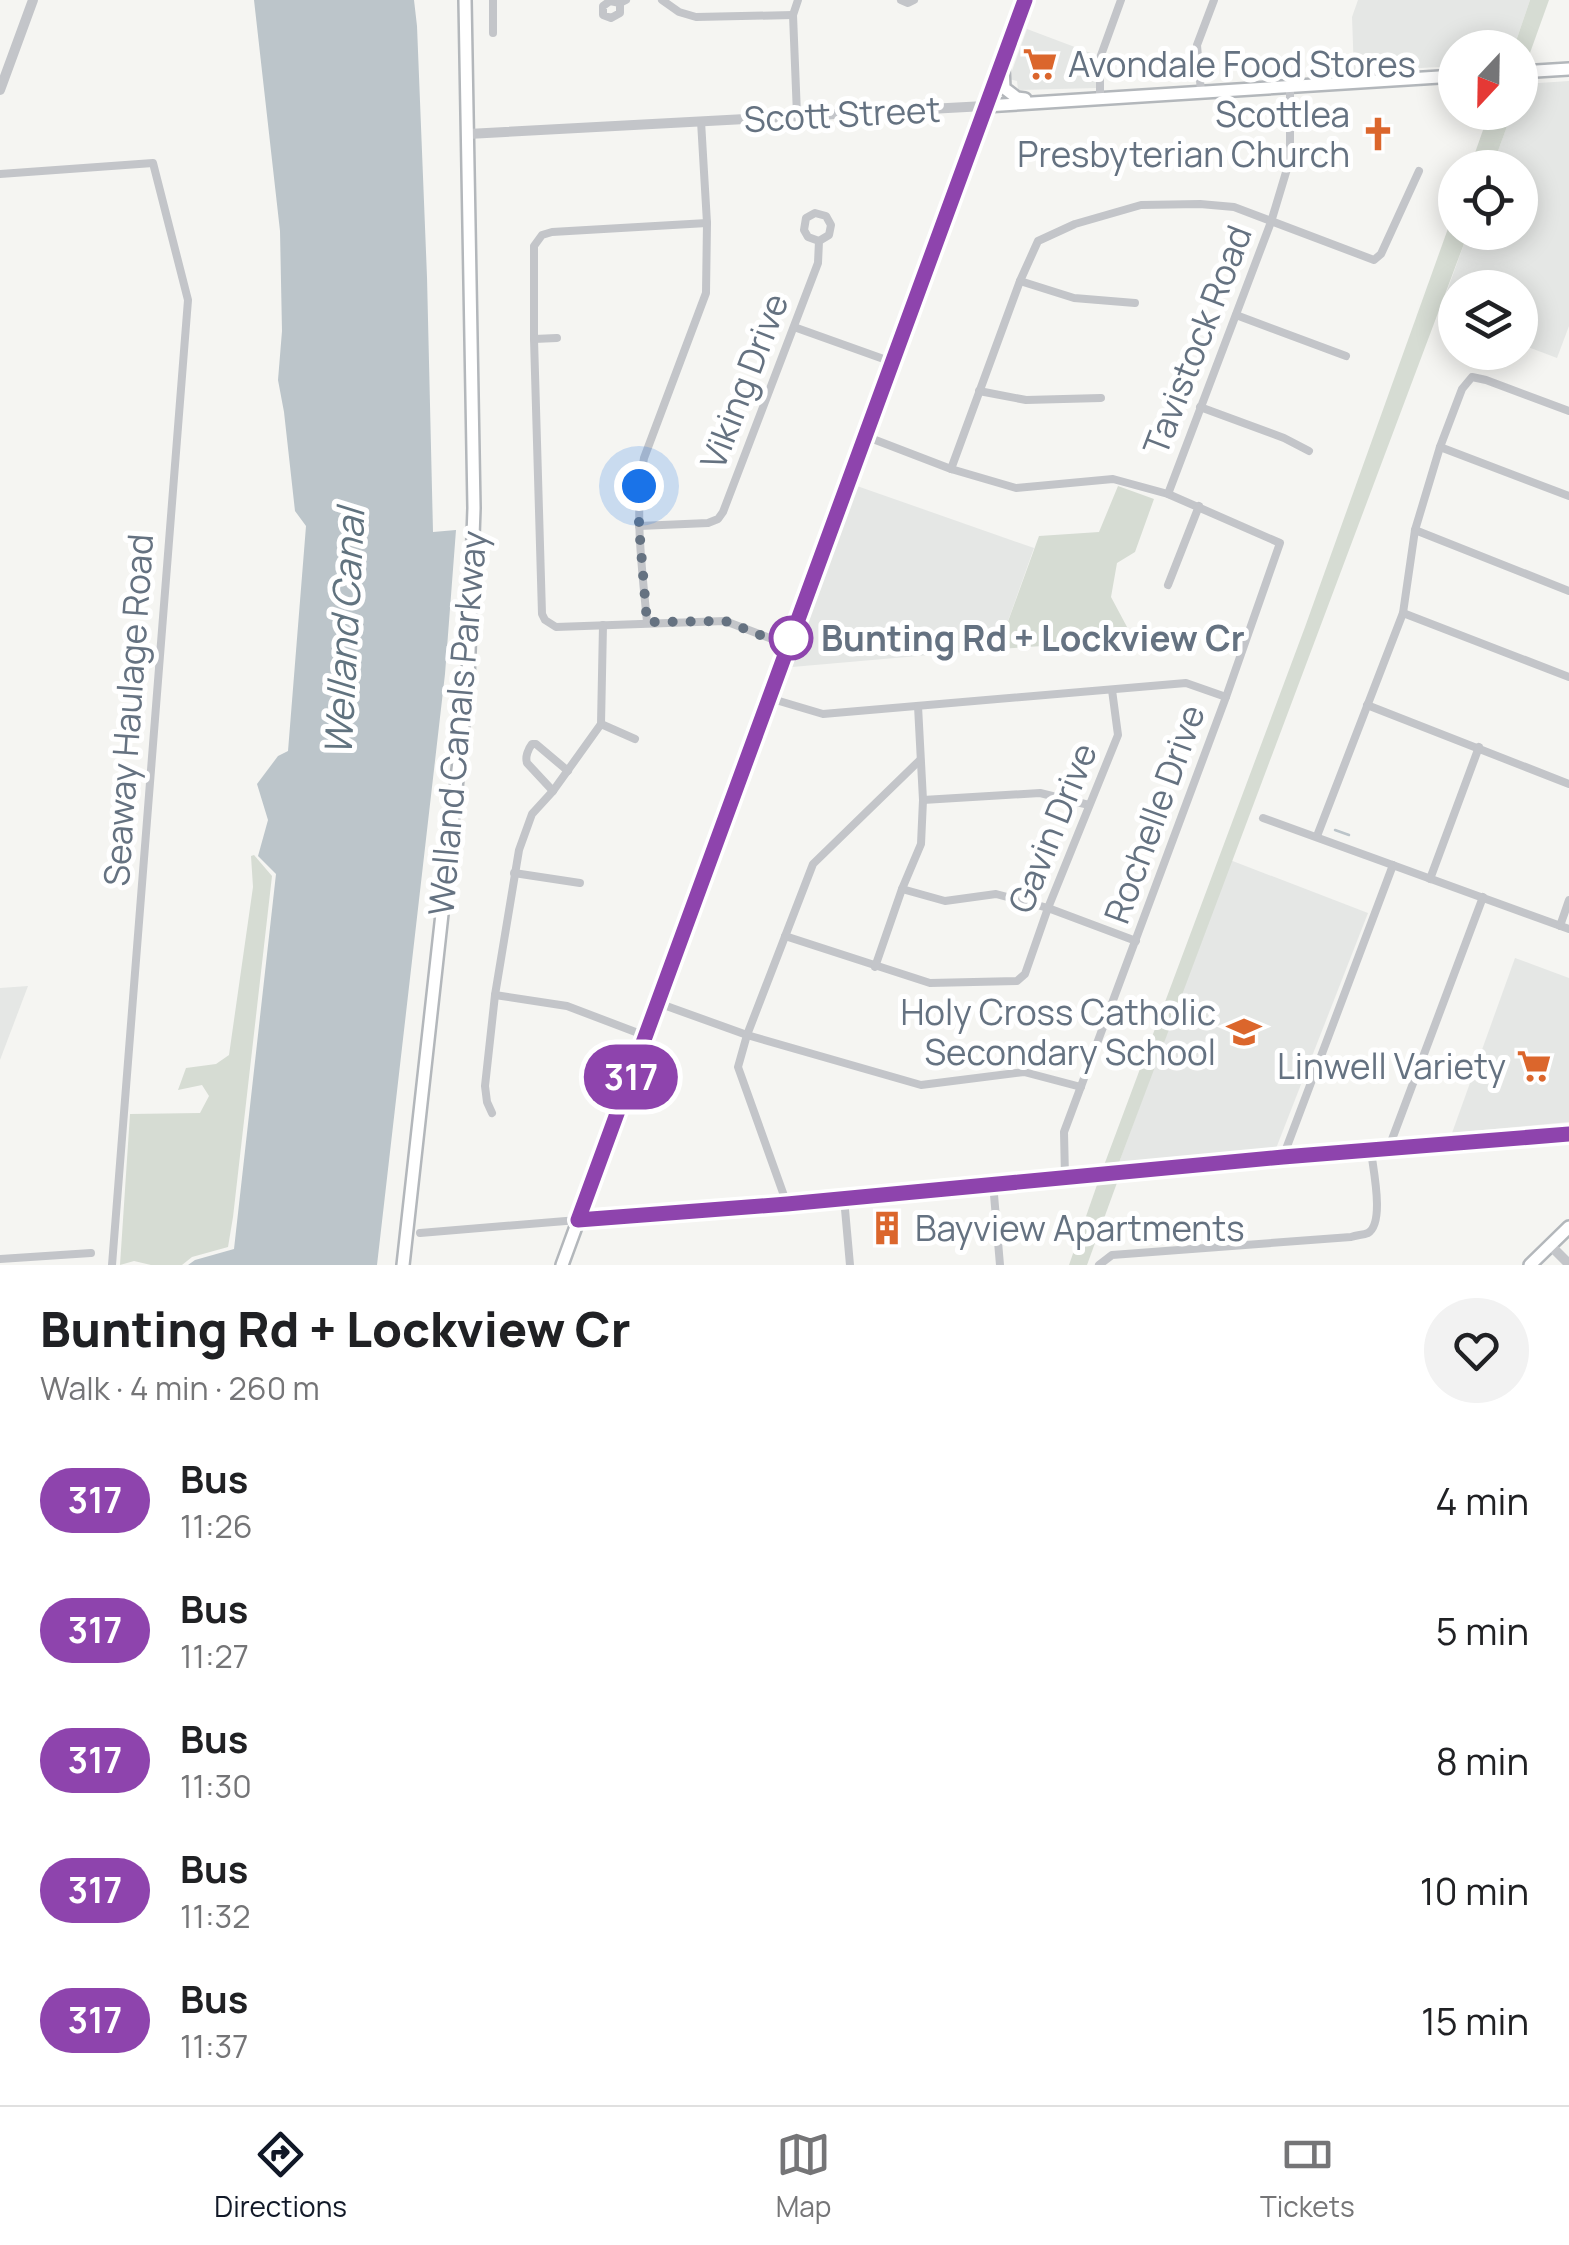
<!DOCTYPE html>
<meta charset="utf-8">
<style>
body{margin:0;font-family:Manrope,sans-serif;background:#f2f2f2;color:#202124;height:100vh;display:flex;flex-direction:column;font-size:38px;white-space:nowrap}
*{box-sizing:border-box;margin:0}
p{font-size:32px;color:#757577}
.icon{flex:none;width:55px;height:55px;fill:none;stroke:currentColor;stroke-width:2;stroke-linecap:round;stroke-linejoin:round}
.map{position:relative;height:1265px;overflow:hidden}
.drawer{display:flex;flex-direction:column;background:#fff;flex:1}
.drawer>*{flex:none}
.badge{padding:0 20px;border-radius:32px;font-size:35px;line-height:65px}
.needle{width:65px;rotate:202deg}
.buttons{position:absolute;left:1438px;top:30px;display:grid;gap:20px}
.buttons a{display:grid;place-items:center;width:100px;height:100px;border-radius:50%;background:#fff;box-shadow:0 5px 25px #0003;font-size:50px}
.you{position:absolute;width:50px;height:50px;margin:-25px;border:8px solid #fff;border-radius:50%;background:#1a73e8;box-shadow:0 0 0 15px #1a73e833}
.map>.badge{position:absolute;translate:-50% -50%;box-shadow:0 0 0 5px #fff}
.round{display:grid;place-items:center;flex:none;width:105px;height:105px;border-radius:52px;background:#f2f2f2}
.overview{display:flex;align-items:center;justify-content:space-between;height:170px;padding:0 40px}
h1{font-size:48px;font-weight:800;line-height:75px}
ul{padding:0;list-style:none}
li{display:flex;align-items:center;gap:30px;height:130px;padding:0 40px}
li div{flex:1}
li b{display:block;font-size:38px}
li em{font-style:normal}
li .badge{min-width:110px;font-weight:700;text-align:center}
.tab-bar{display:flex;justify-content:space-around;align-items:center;height:140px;border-top:2px solid #e0e0e0;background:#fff;font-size:28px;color:#757577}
.tab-bar a{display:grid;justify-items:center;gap:5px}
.tab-bar .on{color:#111827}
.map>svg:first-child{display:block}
</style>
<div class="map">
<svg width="1569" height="1265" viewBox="0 0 1569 1265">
<rect width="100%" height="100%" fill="#f5f5f2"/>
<g fill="#e5e7e5">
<path d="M1358 0H1530L1514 47 1455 48V66L1354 72 1352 17Z"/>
<path d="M1027 29 1096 55 1098 88 1018 90 1017 81 1009 79Z"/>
<path d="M1569 81V326L1557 358 1520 344V288H1455V319L1439 313 1468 233 1520 232V168L1492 167 1512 113 1520 112V92L1523 84Z"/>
<path d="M857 486 1034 548 998 649 792 667Z"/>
<path d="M1230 860 1368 913 1275 1151 1117 1168Z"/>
<path d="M1515 958 1569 978V1122L1452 1133Z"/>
<path d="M28 986 0 1060V988Z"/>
</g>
<g fill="#d6dcd3">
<path d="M1530 0H1549L1526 64 1520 63V48L1514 47Z"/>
<path d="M1489 113H1512L1492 167H1470Z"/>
<path d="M1455 209V232L1468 233 1117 1168H1103L1305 627Z"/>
<path d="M1118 486 1154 499 1135 552 1117 563 1111 597 1134 640 998 649 1039 536 1099 532Z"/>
<path d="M254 855 272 876 233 1217 228 1247 192 1257 182 1265H151L134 1261 120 1265 130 1114 200 1113 209 1096 202 1085 178 1090 186 1068 216 1064 229 1055 253 887 251 856Z"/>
<path d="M1118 1180 1087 1265H1069L1098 1182Z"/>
</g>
<path fill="#bcc5ca" d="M254 0H414L417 26 427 277 433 532 456 530 445 674 377 1265H188L195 1260 234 1249 276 874 258 856 268 820 257 784 278 756 288 751 306 526 295 511 284 412 278 380 282 331 280 231Z"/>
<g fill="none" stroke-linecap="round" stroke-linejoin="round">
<path stroke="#bcc5ca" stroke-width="2.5" d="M1335 830 1349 835"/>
<g stroke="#b3b7bb" stroke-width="16">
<g id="secondary">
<path d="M1003 66 1004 88 1017 98 1025 99"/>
<path d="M1520 72 1569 69"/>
<path d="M985 106 1455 76"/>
<path d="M578 1220 787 1204 1283 1157 1569 1134"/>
<path d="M403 1265 468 680 474 508 465 0"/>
<path d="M562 1265 1025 0"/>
<path d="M1530 1265 1569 1227"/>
</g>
</g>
<g stroke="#c3c5c9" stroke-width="8">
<path d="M493 0V33"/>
<path d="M662 0 679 12 696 17 793 15"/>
<path d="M901 0 908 3 914 0"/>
<path d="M620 3V13L611 18 603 15V6L610 1 620 3 626 0"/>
<path d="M1201 92 1197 45 1214 0"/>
<path d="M1100 98V58L1121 0"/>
<path d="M797 115 793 15 798 0"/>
<path d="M0 174 153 163 188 300 112 1265"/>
<path d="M707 223 552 232 542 235 534 246V339L542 614 545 620 556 627 725 621 788 645"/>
<path d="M1020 281 1074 298 1135 303"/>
<path d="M1236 315 1346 356"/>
<path d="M794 327 892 362"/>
<path d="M534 339 557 338"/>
<path d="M979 391 1026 400 1101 398"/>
<path d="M1200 407 1284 438 1309 451"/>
<path d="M865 436 951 469 1016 488 1113 479 1168 494 1280 543 1226 697 1064 1132 1065 1177"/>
<path d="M1440 447 1569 496"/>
<path d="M951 469 1020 281 1038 241 1075 224 1141 205 1200 204 1234 207 1374 260 1381 254 1419 171"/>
<path d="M1168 494 1271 222 1290 159V87"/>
<path d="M639 526 708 523 718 519 723 512 818 263 819 241 829 235 831 225 826 216 815 213 806 218 804 230 808 237 819 241"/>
<path d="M1415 530 1569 591"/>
<path d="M1168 585 1199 506"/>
<path d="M1403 613 1569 677"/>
<path d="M647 622C642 567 634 512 644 458L706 293 707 223 701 121"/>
<path d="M769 698 823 714 1186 683 1226 697"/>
<path d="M1367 705 1569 784"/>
<path d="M601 724 635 739"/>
<path d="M553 791 527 763C525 757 528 749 532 744H536L568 771"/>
<path d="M923 800 1040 793 1089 805"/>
<path d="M1263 818 1569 929"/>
<path d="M1317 836 1403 613 1415 530 1440 447 1462 389 1472 377 1486 380 1569 411"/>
<path d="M514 873 580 883"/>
<path d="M1430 879 1479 747"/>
<path d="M902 889 945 901 996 894 1048 908 1136 941"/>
<path d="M1560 926 1569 900"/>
<path d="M785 936 930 983 1017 981 1025 974 1048 908 1118 735 1112 690"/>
<path d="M875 967 902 889 921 844 923 800 918 706"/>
<path d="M495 995 567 1006 646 1036"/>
<path d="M658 1003 747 1035 921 1085 1024 1072 1081 1087"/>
<path d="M492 1113 487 1102 485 1086 495 995 519 850 532 814 553 791 601 724 603 625"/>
<path d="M1388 1150 1483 897"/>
<path d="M1283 1157 1393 865"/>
<path d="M993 1183 1000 1265"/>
<path d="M844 1198 850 1265"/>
<path d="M787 1204 738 1067 747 1035 813 864 920 760"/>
<path d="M420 1233 578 1220"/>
<path d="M0 1259 91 1253"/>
<path d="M1099 1265 1112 1255 1351 1237C1357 1235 1363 1235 1368 1233 1385 1223 1373 1169 1371 1151"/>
</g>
<g stroke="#c3c5c9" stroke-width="10">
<path d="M0 90 33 0"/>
<path d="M468 134 985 106"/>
<path d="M1550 1245 1569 1264"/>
</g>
<use href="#secondary" stroke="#fff" stroke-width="11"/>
</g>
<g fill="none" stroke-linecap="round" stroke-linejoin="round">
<g stroke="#fff" stroke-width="22">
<path id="line" d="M1025 0 578 1220 787 1204 1283 1157 1569 1134"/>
</g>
<use href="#line" stroke="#8e44ad" stroke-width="15"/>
<path stroke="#657281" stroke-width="10" stroke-dasharray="0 18" d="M639 486V526L647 622 725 621 788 646 791 638"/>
</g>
<defs>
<g id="supermarket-bare" transform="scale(2.7)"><path d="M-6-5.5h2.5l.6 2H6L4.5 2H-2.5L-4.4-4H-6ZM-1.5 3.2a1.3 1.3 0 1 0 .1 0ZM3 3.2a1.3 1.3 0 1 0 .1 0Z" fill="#db662c" stroke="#fff" stroke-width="2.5" paint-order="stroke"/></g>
<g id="church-bare" transform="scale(2.7)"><path d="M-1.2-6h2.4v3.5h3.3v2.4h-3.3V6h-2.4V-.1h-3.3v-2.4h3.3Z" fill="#db662c" stroke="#fff" stroke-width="2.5" paint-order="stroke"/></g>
<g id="school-bare" transform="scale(2.7)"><path d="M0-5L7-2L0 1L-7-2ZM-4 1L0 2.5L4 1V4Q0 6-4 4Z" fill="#db662c" stroke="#fff" stroke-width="2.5" paint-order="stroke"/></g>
<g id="building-bare" transform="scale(2.7)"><path d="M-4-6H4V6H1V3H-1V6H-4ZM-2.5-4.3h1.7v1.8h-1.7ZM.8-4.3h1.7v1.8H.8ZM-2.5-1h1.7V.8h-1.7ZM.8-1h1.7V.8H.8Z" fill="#db662c" stroke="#fff" stroke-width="2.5" paint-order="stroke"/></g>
</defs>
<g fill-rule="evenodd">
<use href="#supermarket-bare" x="1040" y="64"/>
<use href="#church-bare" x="1378" y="134"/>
<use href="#school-bare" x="1244" y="1032"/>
<use href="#supermarket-bare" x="1534" y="1066"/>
<use href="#building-bare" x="887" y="1228"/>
</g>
<circle fill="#fff" stroke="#8e44ad" stroke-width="5" cx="791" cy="638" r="20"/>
<g text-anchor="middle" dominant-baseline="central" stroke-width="10" stroke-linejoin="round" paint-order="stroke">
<g font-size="35" fill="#657281" stroke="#fff" text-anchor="end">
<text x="1068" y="64" text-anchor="start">Avondale Food Stores</text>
<text x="1350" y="114">Scottlea<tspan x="1350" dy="40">Presbyterian Church</tspan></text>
<text x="1216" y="1012">Holy Cross Catholic<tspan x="1216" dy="40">Secondary School</tspan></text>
<text x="1506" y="1066">Linwell Variety</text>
<text x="915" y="1228" text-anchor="start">Bayview Apartments</text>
</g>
<g font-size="35" fill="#657281" stroke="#fff">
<text transform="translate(842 114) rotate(-3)">Scott Street</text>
<text transform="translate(1197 340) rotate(-69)">Tavistock Road</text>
<text transform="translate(744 381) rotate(-69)">Viking Drive</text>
<text transform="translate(128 710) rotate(-86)">Seaway Haulage Road</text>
<text transform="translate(457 723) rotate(-85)">Welland Canals Parkway</text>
<text transform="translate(1154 814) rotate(-70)">Rochelle Drive</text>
<text transform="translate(1052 828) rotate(-68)">Gavin Drive</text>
</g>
<g font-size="35" font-weight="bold" fill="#657281" stroke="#fff" text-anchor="start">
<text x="821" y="638">Bunting Rd + Lockview Cr</text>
</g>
<g font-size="38" font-style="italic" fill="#61737f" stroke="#fff">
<text transform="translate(343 632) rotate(-87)">Welland Canal</text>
</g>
</g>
</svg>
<div class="buttons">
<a><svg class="needle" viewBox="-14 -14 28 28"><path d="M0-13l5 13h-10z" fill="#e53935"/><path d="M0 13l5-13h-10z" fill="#757577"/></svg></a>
<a><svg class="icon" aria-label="locate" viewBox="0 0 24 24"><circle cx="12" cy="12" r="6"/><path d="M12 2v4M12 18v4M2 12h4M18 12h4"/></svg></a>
<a><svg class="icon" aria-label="layers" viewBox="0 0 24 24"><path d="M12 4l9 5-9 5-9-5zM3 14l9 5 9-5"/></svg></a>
</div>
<div class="you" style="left:639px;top:486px"></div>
<b class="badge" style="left:631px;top:1077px;background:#8e44ad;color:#fff">317</b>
</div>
<section class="drawer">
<div class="overview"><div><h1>Bunting Rd + Lockview Cr</h1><p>Walk · 4 min · 260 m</p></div><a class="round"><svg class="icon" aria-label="heart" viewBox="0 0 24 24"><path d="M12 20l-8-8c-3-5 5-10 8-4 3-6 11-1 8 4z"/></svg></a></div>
<ul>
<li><span class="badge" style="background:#8e44ad;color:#fff">317</span><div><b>Bus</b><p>11:26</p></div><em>4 min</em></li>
<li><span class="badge" style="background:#8e44ad;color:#fff">317</span><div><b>Bus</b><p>11:27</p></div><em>5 min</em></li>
<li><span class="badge" style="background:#8e44ad;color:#fff">317</span><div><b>Bus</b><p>11:30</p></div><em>8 min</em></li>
<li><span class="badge" style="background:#8e44ad;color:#fff">317</span><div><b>Bus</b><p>11:32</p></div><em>10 min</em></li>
<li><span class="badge" style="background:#8e44ad;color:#fff">317</span><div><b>Bus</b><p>11:37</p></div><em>15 min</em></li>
</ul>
</section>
<nav class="tab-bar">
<a class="on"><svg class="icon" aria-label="directions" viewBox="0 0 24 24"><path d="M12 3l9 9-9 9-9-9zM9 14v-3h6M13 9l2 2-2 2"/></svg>Directions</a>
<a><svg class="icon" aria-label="map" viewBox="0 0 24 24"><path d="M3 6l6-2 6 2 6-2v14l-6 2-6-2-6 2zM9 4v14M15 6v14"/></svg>Map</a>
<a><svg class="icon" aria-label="tickets" viewBox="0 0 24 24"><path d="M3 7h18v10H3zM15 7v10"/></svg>Tickets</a>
</nav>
